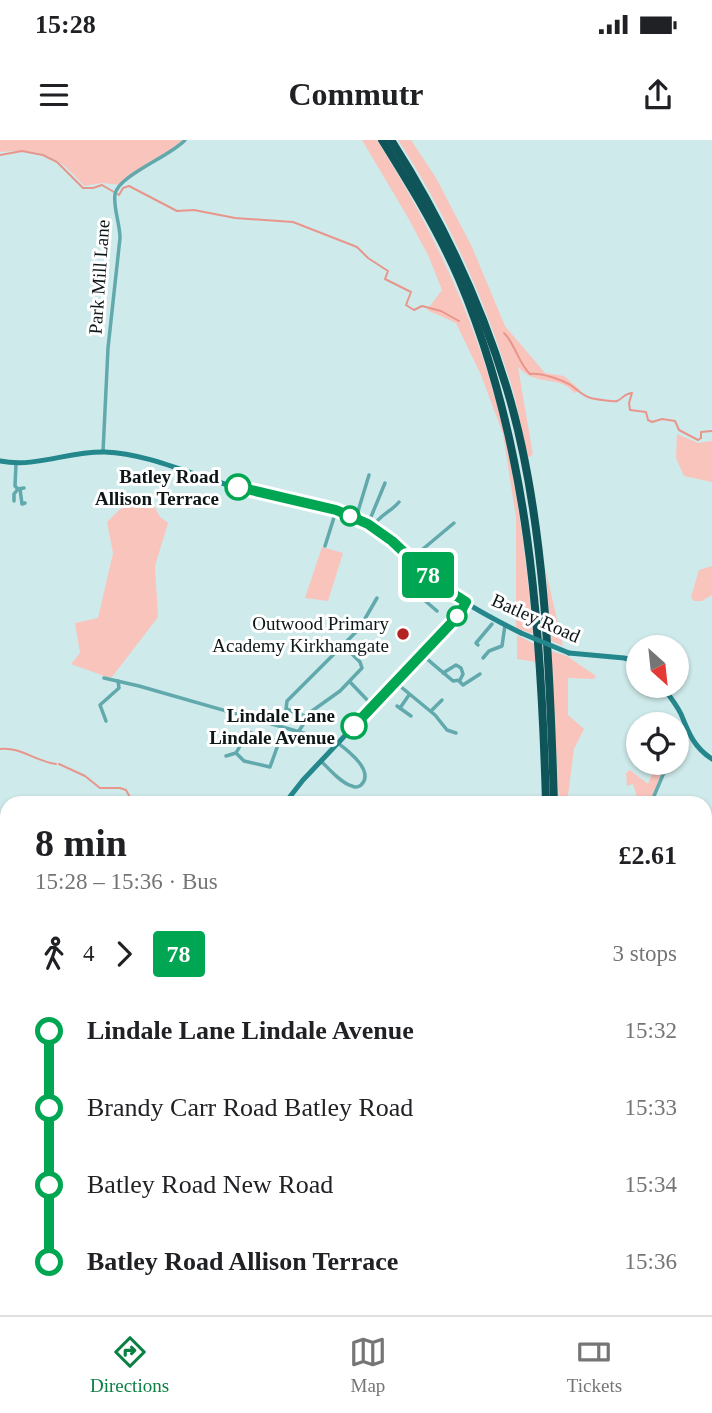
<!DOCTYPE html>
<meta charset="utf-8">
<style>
body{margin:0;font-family:"Times New Roman",serif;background:#f6f6f6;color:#202124;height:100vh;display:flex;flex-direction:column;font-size:26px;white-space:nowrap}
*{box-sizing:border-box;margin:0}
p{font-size:23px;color:#757577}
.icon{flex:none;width:38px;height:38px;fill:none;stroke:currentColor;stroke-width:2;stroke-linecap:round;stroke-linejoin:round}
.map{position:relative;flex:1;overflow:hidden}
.details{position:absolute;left:0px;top:656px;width:712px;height:520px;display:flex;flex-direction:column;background:#fff;border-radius:21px 21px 0 0;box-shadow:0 2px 5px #0004}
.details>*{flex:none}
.badge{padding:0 14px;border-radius:5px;font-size:24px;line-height:46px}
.needle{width:46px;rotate:153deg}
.fabs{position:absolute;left:626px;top:495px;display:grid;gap:14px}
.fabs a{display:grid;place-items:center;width:63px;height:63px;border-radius:50%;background:#fff;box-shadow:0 2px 5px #0004;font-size:35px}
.map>.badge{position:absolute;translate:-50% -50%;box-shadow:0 0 0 4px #fff}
.legs{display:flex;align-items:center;gap:10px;height:77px;padding:0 35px;font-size:23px}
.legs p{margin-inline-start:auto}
.head{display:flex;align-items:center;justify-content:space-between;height:119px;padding:0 35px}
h1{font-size:38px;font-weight:600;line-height:52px}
ul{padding:0 35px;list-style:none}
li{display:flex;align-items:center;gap:24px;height:77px;font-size:26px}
li i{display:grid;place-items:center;width:10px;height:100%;margin:0 9px;background:currentColor}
li i::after{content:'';width:18px;height:18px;margin:-9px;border:5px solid;border-radius:50%;background:#fff}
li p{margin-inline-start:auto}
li:first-child i{background:linear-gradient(#0000 50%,currentColor 0)}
li:last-child i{background:linear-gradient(currentColor 50%,#0000 0)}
.status{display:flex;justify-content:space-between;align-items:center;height:49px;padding:0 35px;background:#fff;direction:ltr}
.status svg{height:19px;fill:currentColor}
header{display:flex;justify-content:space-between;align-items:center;height:91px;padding:0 35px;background:#fff;font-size:32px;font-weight:600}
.menu{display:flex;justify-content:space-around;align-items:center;height:98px;border-top:2px solid #e0e0e0;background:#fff;font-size:19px;color:#757577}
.menu a{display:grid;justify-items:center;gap:4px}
.menu .selected{color:#0b8043}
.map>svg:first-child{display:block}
</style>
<div class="status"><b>15:28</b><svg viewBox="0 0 49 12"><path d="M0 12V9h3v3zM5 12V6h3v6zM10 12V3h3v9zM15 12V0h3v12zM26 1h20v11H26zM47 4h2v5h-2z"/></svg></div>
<header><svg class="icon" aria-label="menu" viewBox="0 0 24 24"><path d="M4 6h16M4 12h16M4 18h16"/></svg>Commutr<svg class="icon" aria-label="share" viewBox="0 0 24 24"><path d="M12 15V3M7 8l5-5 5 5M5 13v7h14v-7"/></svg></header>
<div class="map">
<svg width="712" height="1175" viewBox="0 0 712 1175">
<rect width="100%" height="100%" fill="#cfeaeb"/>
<g fill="#f9c4bc">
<path d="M0 0H185L121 45 102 43 84 46C57 14 41 8 0 12Z"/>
<path d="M362 0H377C434 91 480 188 504 293 519 359 527 427 533 494L516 488V378L503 294 481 235 456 183 427 170 442 150 428 115 407 76Z"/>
<path d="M398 0H411L436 38 472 107 505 186 545 233 564 236 580 250 574 253C564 239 547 243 532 237 526 235 522 231 518 227L533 315 528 317C522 293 518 267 511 244 484 158 447 75 398 0Z"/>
<path d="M677 294 698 303 712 301V342L684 336 676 318Z"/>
<path d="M137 361 153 364 160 377 168 383 155 426 158 477 112 537H107L71 524 80 513 75 483 98 478 113 413 107 382 119 370Z"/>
<path d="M322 407 343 413 328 461 305 458Z"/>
<path d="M712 426V455L702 461H694L691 457 699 430Z"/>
<path d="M546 431 563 506 551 501Z"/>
<path d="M517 495 534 504 536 522 517 519Z"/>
<path d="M551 511 567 516 596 536 594 539 568 538V575L584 589 574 609 567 663H559Z"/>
<path d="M656 623H666L649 663H639L633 644 627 646 626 633 630 630 648 644Z"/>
</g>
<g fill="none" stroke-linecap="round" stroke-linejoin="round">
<g stroke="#e8968b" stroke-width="2">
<path d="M0 15 22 11 43 15 57 22 83 48H93L102 45 119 55 123 48 129 46 177 71 194 70 235 78 293 82 357 107 368 118 388 131 385 139 411 152 406 165 414 170 422 166 441 171 459 181"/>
<path d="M504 193C515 203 517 221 530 234 540 232 563 240 572 246 577 250 585 257 591 258 594 259 615 262 617 261 624 258 623 254 632 253L629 263 630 270 646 272 648 280 652 282 662 279 675 281 679 290 698 300 701 298V292L712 291"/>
<path d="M0 609C19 606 37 622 56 624"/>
<path d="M59 624 85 636 100 648H119"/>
<path d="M120 648 126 650 133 663"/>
<path d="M0 999 7 1005"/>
</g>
<g stroke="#61a9ac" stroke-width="3.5">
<path d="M103 312 108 208 120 98C120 84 113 67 115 54 119 35 171 16 185 0"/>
<path d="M16 324 15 346 18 349 24 348"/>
<path d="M20 349 22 364 25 363"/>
<path d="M14 361V354L18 349"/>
<path d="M356 378 369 335"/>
<path d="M368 384 385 343"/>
<path d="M373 387C379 375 391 372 399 362"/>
<path d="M325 406 336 371"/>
<path d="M411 419 454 383"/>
<path d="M402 441 437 471"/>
<path d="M425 459 438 444"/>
<path d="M478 505 476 503 492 484"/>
<path d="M423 515C432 524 443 532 453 541L460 540 463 534 461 528 456 525 443 533"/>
<path d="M483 518 489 511 502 506 505 485"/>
<path d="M104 538 139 546 338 603C347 610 374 630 362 644 360 647 355 648 352 646 341 643 329 629 321 621"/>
<path d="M459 541 463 545 480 534"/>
<path d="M350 542 373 566"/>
<path d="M395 542 435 575 447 590 456 593"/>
<path d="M397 566 411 576"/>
<path d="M400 568 409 555"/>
<path d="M431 571 442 560"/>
<path d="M307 577 286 569 287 561 359 489 377 458"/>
<path d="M106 581 100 565 119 548 118 541"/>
<path d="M279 602 270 627 244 621 236 613 248 592 279 602 291 603 312 571 340 551 362 528 360 522 343 505"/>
<path d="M677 604 687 592"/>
<path d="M226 616 236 613"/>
<path d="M651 663 668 623"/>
<path d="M705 998 712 1005"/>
<path d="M0 1086 7 1100"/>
</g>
<g stroke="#23878c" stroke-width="5">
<path d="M0 321C37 328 68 311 105 312 148 314 187 333 228 345 270 357 316 359 356 378 389 394 410 422 438 444 463 463 493 479 521 493"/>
<path d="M569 513 624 518 639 522"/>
<path d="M662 546C669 555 676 564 681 574 689 594 694 607 712 619"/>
<path d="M285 663 303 640 459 475 466 462"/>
<path d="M0 777 7 779"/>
<path d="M0 1063 7 1044"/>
</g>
<g stroke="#0f5458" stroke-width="8">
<path d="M382 0C410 45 438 90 459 139 529 304 541 486 546 663"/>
<path d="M391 0C441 78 480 160 507 249 545 375 550 531 554 663"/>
<path d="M406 1175 410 1169"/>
<path d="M416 1175 419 1169"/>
<path d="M425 1175 428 1169"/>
</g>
<path stroke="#23878c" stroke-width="5" d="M521 493 569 513"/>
</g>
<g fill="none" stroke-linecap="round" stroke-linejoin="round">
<g stroke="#fff" stroke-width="16">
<path id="line-1" d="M238 347 336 370 368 384 392 401 438 444 466 462 459 475 354 586"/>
</g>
<use href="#line-1" stroke="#00a651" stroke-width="10"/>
</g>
<g fill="#fff" stroke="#00a651" stroke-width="3.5">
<circle cx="238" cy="347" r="12"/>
<circle cx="350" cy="376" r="9"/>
<circle cx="457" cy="476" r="9"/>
<circle cx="354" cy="586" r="12"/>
</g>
<circle fill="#b3231f" stroke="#fff" stroke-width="2.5" cx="403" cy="494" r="7"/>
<g text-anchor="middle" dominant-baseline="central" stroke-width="6" stroke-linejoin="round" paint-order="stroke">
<g font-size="19" fill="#0e1718" stroke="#fff">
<text transform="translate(99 137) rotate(-86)">Park Mill Lane</text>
<text transform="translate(536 478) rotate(24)">Batley Road</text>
</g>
<g font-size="19" font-weight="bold" fill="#0e1718" stroke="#fff" text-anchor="end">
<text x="219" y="336">Batley Road<tspan x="219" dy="22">Allison Terrace</tspan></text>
<text x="335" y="575">Lindale Lane<tspan x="335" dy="22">Lindale Avenue</tspan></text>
</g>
<g font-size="19" fill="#0e1718" stroke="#fff" text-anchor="end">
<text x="389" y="483">Outwood Primary<tspan x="389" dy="22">Academy Kirkhamgate</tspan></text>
</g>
</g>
</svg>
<div class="fabs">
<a><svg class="needle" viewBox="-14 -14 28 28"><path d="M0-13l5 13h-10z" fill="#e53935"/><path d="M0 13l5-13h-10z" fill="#757577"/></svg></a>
<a><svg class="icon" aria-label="locate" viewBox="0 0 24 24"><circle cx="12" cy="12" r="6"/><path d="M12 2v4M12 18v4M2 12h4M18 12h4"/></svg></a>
</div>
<b class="badge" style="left:428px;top:435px;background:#00a651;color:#fff">78</b>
<section class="details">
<div class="head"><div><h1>8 min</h1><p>15:28 – 15:36 · Bus</p></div><b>£2.61</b></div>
<div class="legs"><svg class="icon" aria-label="walk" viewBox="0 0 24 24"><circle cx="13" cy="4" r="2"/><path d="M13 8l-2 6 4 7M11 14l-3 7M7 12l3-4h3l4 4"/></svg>4<svg class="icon" aria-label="forward" viewBox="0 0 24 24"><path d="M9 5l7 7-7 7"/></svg><b class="badge" style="background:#00a651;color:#fff">78</b><p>3 stops</p></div>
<ul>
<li><i style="color:#00a651"></i><b>Lindale Lane Lindale Avenue</b><p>15:32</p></li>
<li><i style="color:#00a651"></i><span>Brandy Carr Road Batley Road</span><p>15:33</p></li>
<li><i style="color:#00a651"></i><span>Batley Road New Road</span><p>15:34</p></li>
<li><i style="color:#00a651"></i><b>Batley Road Allison Terrace</b><p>15:36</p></li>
</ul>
</section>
</div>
<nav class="menu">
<a class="selected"><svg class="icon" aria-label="directions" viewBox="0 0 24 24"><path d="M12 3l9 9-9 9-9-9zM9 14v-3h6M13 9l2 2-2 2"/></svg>Directions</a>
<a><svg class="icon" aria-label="map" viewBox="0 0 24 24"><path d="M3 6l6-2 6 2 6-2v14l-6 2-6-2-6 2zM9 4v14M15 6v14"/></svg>Map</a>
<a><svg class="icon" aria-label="tickets" viewBox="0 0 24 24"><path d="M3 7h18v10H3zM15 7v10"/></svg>Tickets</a>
</nav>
